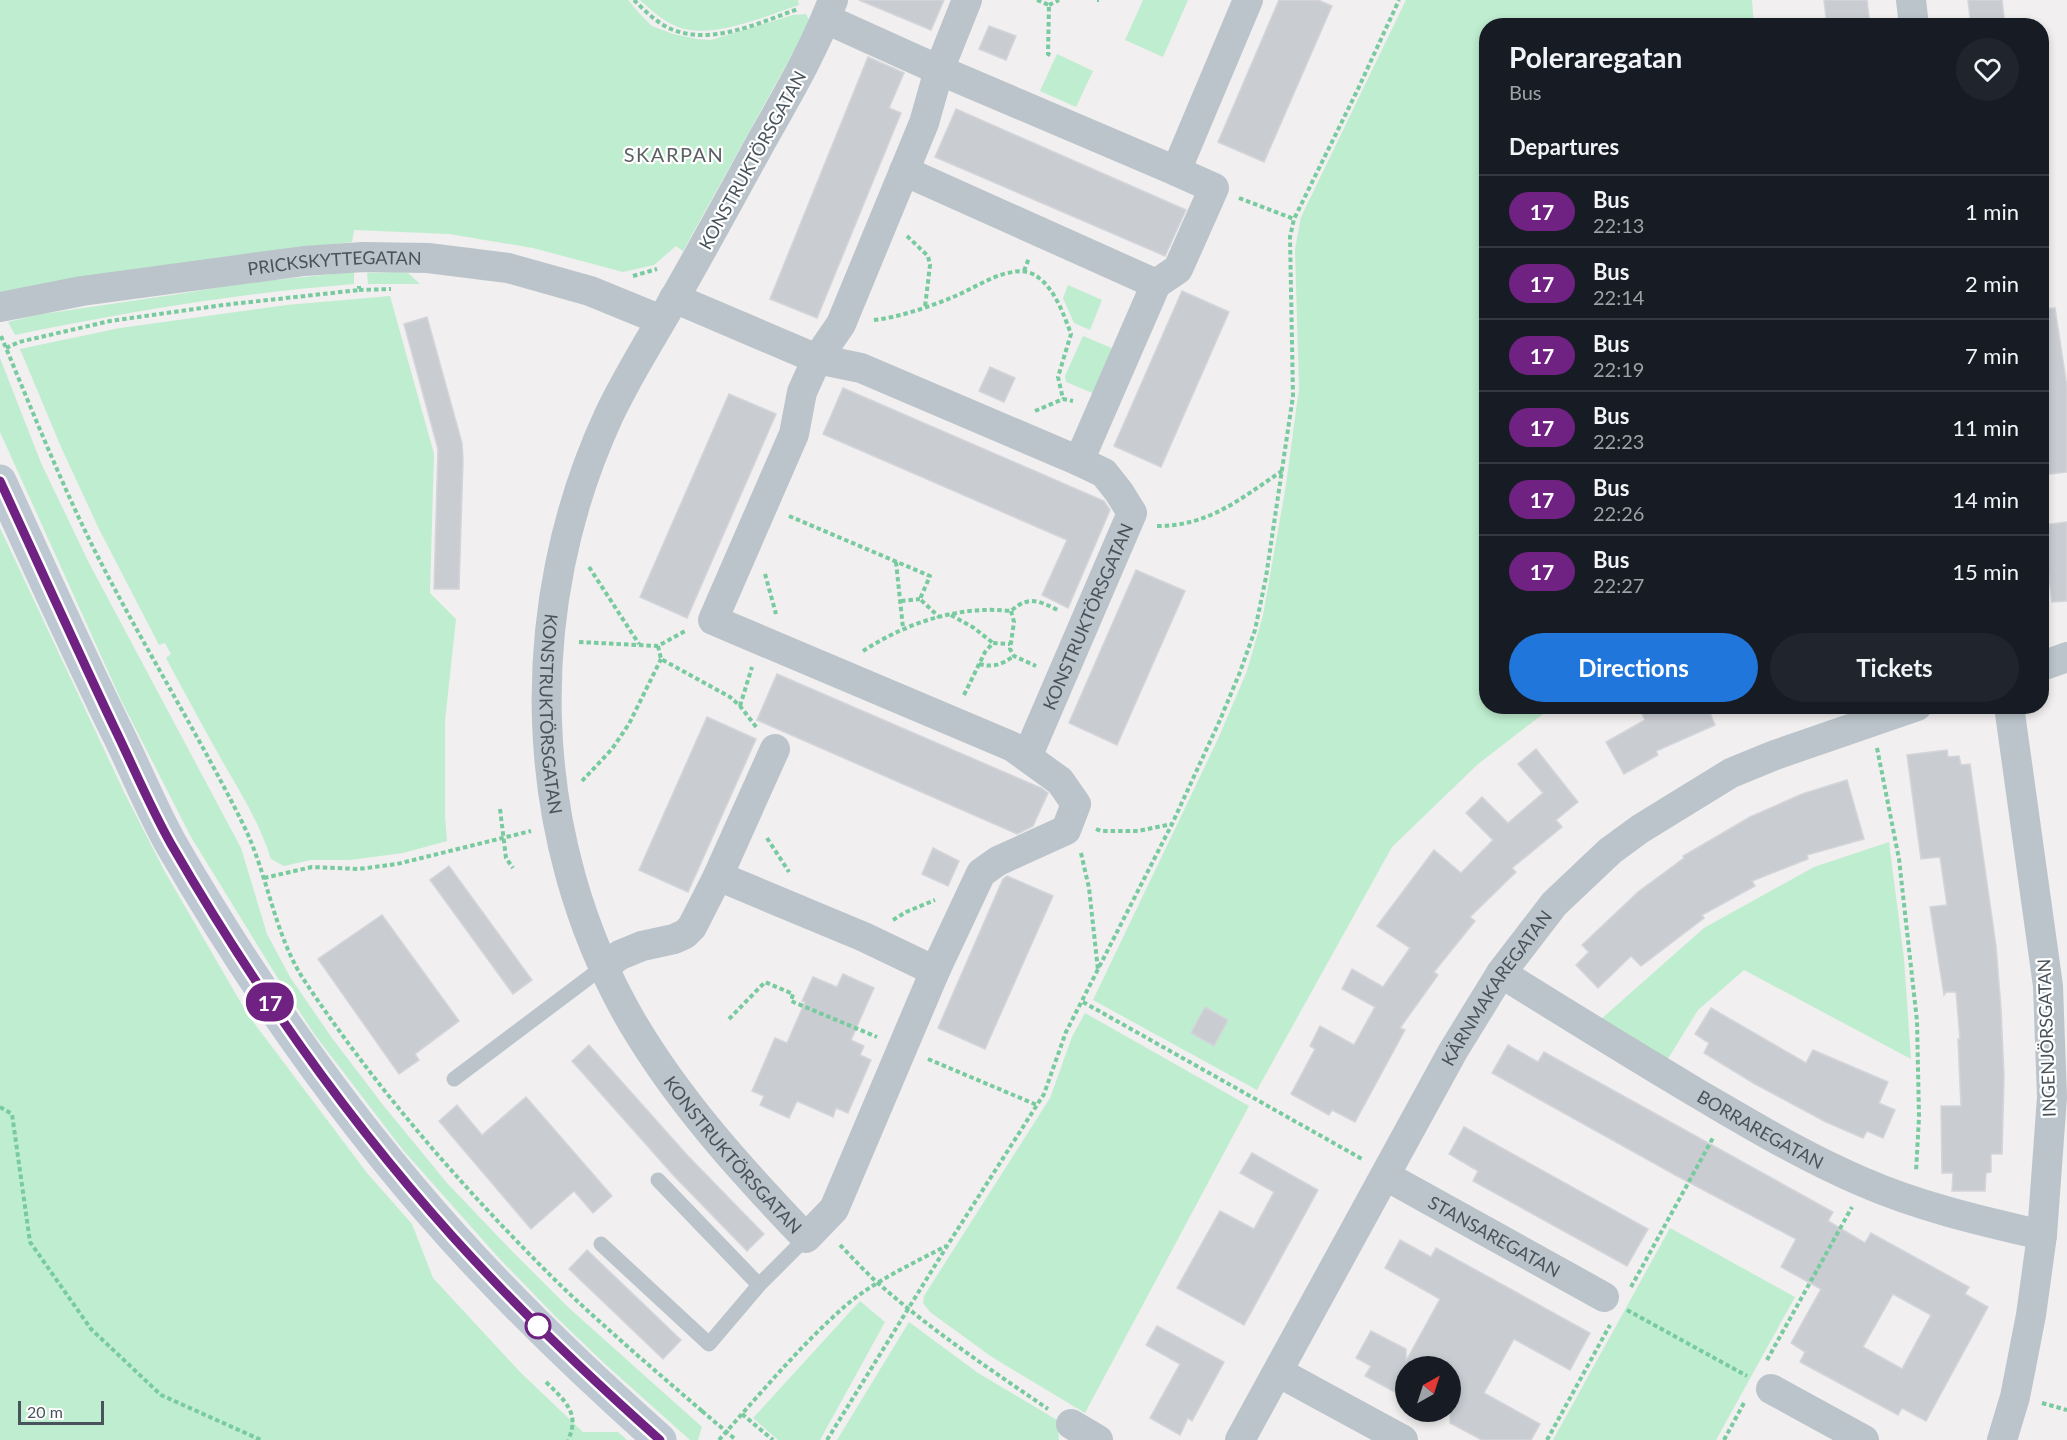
<!DOCTYPE html>
<meta charset="utf-8">
<style>
body{margin:0;font-family:Lato,sans-serif;background:#20242c;color:#f1f3f6;height:100vh;display:flex;flex-direction:column;font-size:22px;white-space:nowrap}
*{box-sizing:border-box;margin:0}
p{font-size:20px;color:#9ea1a6}
.icon{flex:none;width:33px;height:33px;fill:none;stroke:currentColor;stroke-width:2;stroke-linecap:round;stroke-linejoin:round}
.map{position:relative;flex:1;overflow:hidden}
.side{position:absolute;left:1479px;top:18px;width:570px;height:696px;display:flex;flex-direction:column;background:#171b24;border-radius:24px;box-shadow:0 3px 9px #0003}
.side>*{flex:none}
.badge{padding:0 12px;border-radius:20px;font-size:21px;line-height:39px}
.needle{width:39px;rotate:39deg}
.buttons{position:absolute;left:1395px;top:1356px;display:grid;gap:12px}
.buttons a{display:grid;place-items:center;width:66px;height:66px;border-radius:50%;background:#171b24;box-shadow:0 3px 9px #0003;font-size:30px}
.scale{position:absolute;left:18px;bottom:15px;width:86px;box-sizing:border-box;padding-left:6px;border:3px solid #48535c;border-top:0;font-size:16px;line-height:21px;white-space:nowrap;color:#48535c;-webkit-text-stroke:4px #fff;paint-order:stroke}
.map>.badge{position:absolute;translate:-50% -50%;box-shadow:0 0 0 3px #fff}
h2{padding:0 30px;font-size:22px;line-height:54px}
.round{display:grid;place-items:center;flex:none;width:63px;height:63px;border-radius:32px;background:#20242c}
.summary{display:flex;align-items:center;justify-content:space-between;height:102px;padding:0 30px}
h1{font-size:28px;font-weight:700;line-height:45px}
.primary-button{display:flex;gap:12px;margin-top:auto;padding:12px 30px}
.primary-button a{flex:1;height:69px;border-radius:36px;background:#2076da;color:#fff;font-size:24px;font-weight:700;line-height:69px;text-align:center}
.primary-button a+a{background:#20242c;color:#f1f3f6}
ul{padding:0;list-style:none}
li{display:flex;align-items:center;gap:18px;height:72px;padding:0 30px;border-top:2px solid #363941}
li div{flex:1}
li b{display:block;font-size:22px}
li em{font-style:normal}
li .badge{min-width:66px;font-weight:700;text-align:center}
.map>svg:first-child{display:block}
</style>
<div class="map">
<svg width="2067" height="1440" viewBox="0 0 2067 1440">
<rect width="100%" height="100%" fill="#f1efef"/>
<g fill="#bfedcf">
<path d="M0 0H628L639 13 652 26 673 34 697 39 711 40 793 15 806 14 810 22 683 251 676 246 654 265 623 272 533 248 449 234 354 230 352 242 156 268 0 292Z"/>
<path d="M640 0H798L799 5C766 16 711 40 678 27 663 21 651 10 640 0Z"/>
<path d="M1143 0H1188L1163 57 1125 40Z"/>
<path d="M1406 0H1752L1754 25 1486 26V706L1552 707 1478 764 1392 847 1257 1090 1093 1000 1218 739 1247 671 1263 615 1286 485 1299 388 1295 249 1301 217Z"/>
<path d="M1057 54 1093 71 1076 107 1040 91Z"/>
<path d="M354 272V284C240 293 127 312 15 335L8 322 36 315 179 294 245 283Z"/>
<path d="M396 272 408 273 420 284H368L367 273Z"/>
<path d="M1068 285 1102 300 1090 330 1074 323 1063 298Z"/>
<path d="M390 296 434 454 430 593 456 619 445 721V816L447 841 403 853 350 860H311L284 866 271 859C260 824 242 795 224 764 204 729 185 693 166 658L171 654 165 643 159 645 99 529 61 447 20 349 120 328 287 305Z"/>
<path d="M1083 336 1114 349 1095 394 1066 382 1065 376Z"/>
<path d="M0 358 41 463 89 563 241 848 267 934 290 977 332 1038 383 1105 447 1183 509 1248 569 1308 702 1427 698 1440H690L605 1364 556 1317 498 1257 403 1150 315 1035 282 985 191 837 121 700 0 432Z"/>
<path d="M0 528 125 794 165 872 248 1015 367 1173 412 1224 433 1278 520 1372 583 1432H618L627 1440H0Z"/>
<path d="M1889 842 1904 959 1911 1059 1744 970 1698 1010 1666 1062 1600 1020 1704 928 1814 867Z"/>
<path d="M1085 1013 1249 1106 1085 1413 992 1357 930 1312 923 1303 924 1296 1050 1098 1072 1037Z"/>
<path d="M1670 1228 1795 1297 1716 1440H1553Z"/>
<path d="M860 1301 885 1322 820 1440H778L753 1418Z"/>
<path d="M909 1322 978 1373 1057 1420 1059 1440H837Z"/>
</g>
<g fill="#c9ccd1" stroke="#d3d5da" stroke-width="1.5" fill-rule="evenodd">
<path d="M859 0H944L931 30Z"/>
<path d="M1279 0H1318L1332 6 1264 162 1218 142Z"/>
<path d="M1824 0H1867L1870 26H1827Z"/>
<path d="M1968 0H2002L2005 26H1971Z"/>
<path d="M989 26 1016 36 1006 60 979 49Z"/>
<path d="M868 57 904 73 889 108 901 113 817 318 770 299Z"/>
<path d="M956 109 1186 210 1165 256 935 157Z"/>
<path d="M1182 291 1229 312 1161 467 1114 446Z"/>
<path d="M2055 308 2067 387V472L2042 475V309Z"/>
<path d="M427 317 462 443 463 460 459 589H434L438 449 404 324Z"/>
<path d="M990 367 1015 378 1004 402 979 391Z"/>
<path d="M843 388 1104 501 1110 510 1068 608 1042 595 1067 540 823 434Z"/>
<path d="M729 394 776 414 687 618 640 597Z"/>
<path d="M2067 522V601L2052 602 2043 525Z"/>
<path d="M1136 570 1185 591 1117 745 1069 723Z"/>
<path d="M777 674 1041 788 1048 793 1033 826 1017 834 757 720Z"/>
<path d="M1638 706H1707L1715 725 1656 751 1658 755 1624 774 1606 742 1645 720Z"/>
<path d="M707 717 756 739 688 892 639 870Z"/>
<path d="M1536 749 1578 802 1556 820 1562 827 1512 868 1516 872 1470 917 1475 921 1434 972 1438 975 1400 1028 1405 1030 1355 1122 1332 1110 1329 1115 1291 1094 1315 1049 1310 1046 1320 1026 1354 1045 1375 1007 1342 989 1352 969 1383 987 1410 948 1377 926 1434 850 1461 873 1493 840 1466 813 1482 797 1508 823 1543 793 1518 764Z"/>
<path d="M1947 750 1948 757 1959 756 1961 765 1970 764 1996 946 2001 1009 2004 1077 2002 1154H1991V1172L1986 1173 1985 1191H1952L1953 1173H1942L1941 1106H1961L1958 1039H1960L1956 992H1946L1944 995 1930 907 1947 905 1940 857 1921 859 1907 755Z"/>
<path d="M1847 780 1864 839 1807 855 1808 859 1752 881 1755 886 1702 915 1704 918 1641 966 1631 956 1598 988 1576 965 1589 952 1582 945 1638 892 1684 858 1683 856 1750 817 1802 794Z"/>
<path d="M933 848 959 861 948 886 922 874Z"/>
<path d="M449 866 532 980 513 994 430 880Z"/>
<path d="M1007 876 1053 896 985 1049 938 1028 1003 879Z"/>
<path d="M382 915 459 1021 415 1054 419 1060 399 1074 318 959Z"/>
<path d="M843 974 874 988 851 1040 864 1046 860 1055 871 1060 848 1113 836 1108 833 1117 797 1101 789 1118 760 1105 764 1096 752 1091 775 1038 787 1043 805 1002 802 1001 813 977 837 987Z"/>
<path d="M1205 1007 1228 1020 1214 1046 1191 1033Z"/>
<path d="M1711 1008 1806 1063 1813 1050 1888 1082 1879 1103 1895 1110 1883 1138 1867 1131 1863 1138 1826 1122 1755 1084 1704 1053 1709 1043 1695 1034Z"/>
<path d="M589 1045 688 1156 764 1234 747 1251 675 1177 572 1061Z"/>
<path d="M1508 1045 1538 1062 1544 1052 1833 1212 1828 1221 1865 1243 1871 1233 1969 1287 1965 1294 1988 1307 1926 1421 1902 1408 1898 1415 1800 1362 1805 1352 1791 1343 1821 1289 1781 1267 1796 1239 1677 1176 1492 1073ZM1893 1294 1931 1315 1902 1369 1863 1347Z"/>
<path d="M526 1097 612 1196 593 1213 574 1191 531 1229 439 1121 457 1105 482 1135Z"/>
<path d="M1464 1127 1648 1229 1627 1266 1473 1181 1478 1171 1449 1154Z"/>
<path d="M1252 1153 1318 1190 1244 1325 1177 1288 1220 1211 1254 1229 1274 1192 1240 1173Z"/>
<path d="M1400 1240 1431 1257 1436 1248 1590 1333 1570 1370 1514 1339 1484 1393 1540 1424 1531 1440H1482L1450 1423V1366H1406V1398L1365 1376 1371 1366 1356 1358 1371 1331 1406 1349V1361L1440 1299 1385 1268Z"/>
<path d="M587 1250 681 1340 663 1359 569 1269Z"/>
<path d="M1157 1326 1224 1362 1192 1421 1188 1418 1180 1435 1150 1418 1180 1364 1146 1345Z"/>
</g>
<g fill="none" stroke-linecap="round" stroke-linejoin="round">
<g stroke="#78ca9f" stroke-width="4" stroke-dasharray="4.5 3" stroke-linecap="butt">
<path d="M634 0C644 10 657 23 671 29 712 46 758 23 798 9"/>
<path d="M1037 0 1049 5 1048 54 1052 56"/>
<path d="M1097 0H1099"/>
<path d="M1049 5 1059 0"/>
<path d="M1239 198 1294 219"/>
<path d="M907 236 928 256 930 265 925 307"/>
<path d="M1024 271 1029 258"/>
<path d="M633 276 657 269"/>
<path d="M359 290 391 289"/>
<path d="M874 320C900 317 929 307 953 297 973 289 992 275 1013 272 1022 270 1032 272 1039 278 1055 290 1064 315 1071 334L1058 377 1063 399"/>
<path d="M1 336C32 410 62 486 98 557 144 647 197 732 242 822 268 873 273 932 304 980 375 1087 460 1185 551 1276 599 1323 651 1367 702 1411"/>
<path d="M6 348 19 342 110 321 223 305 359 290V286"/>
<path d="M1035 411 1063 399 1073 401"/>
<path d="M789 516 930 576 920 599 939 617"/>
<path d="M1157 526C1209 526 1240 499 1282 471"/>
<path d="M896 562 903 628"/>
<path d="M589 567 639 644"/>
<path d="M765 574 776 614"/>
<path d="M901 601 920 599"/>
<path d="M1011 611 1014 622 1010 649 1014 656 1036 666"/>
<path d="M951 615 974 628 993 643"/>
<path d="M579 642 658 646 687 630"/>
<path d="M658 646 661 659 730 697 740 706 757 728"/>
<path d="M863 651C906 623 959 605 1011 611 1030 594 1040 602 1060 611"/>
<path d="M979 664C994 668 1002 664 1014 656"/>
<path d="M964 695 985 652 993 643 1010 644"/>
<path d="M740 706 752 667"/>
<path d="M1877 748 1899 859 1917 1021 1919 1117 1916 1172"/>
<path d="M582 781 612 749 629 724 661 659"/>
<path d="M500 809 506 858 513 868"/>
<path d="M1096 829 1101 831H1138L1172 824"/>
<path d="M767 838 789 872"/>
<path d="M1081 853 1089 888 1098 970"/>
<path d="M264 878 312 867 359 869 397 864 531 831"/>
<path d="M893 920 906 912 935 900"/>
<path d="M1083 1002 1362 1159"/>
<path d="M729 1019 765 982 793 994 791 1001 877 1037"/>
<path d="M928 1059 1037 1105"/>
<path d="M0 1107 12 1114 30 1242 91 1329 161 1395 261 1440"/>
<path d="M840 1245C853 1258 865 1272 879 1284 931 1330 991 1370 1048 1409"/>
<path d="M1631 1287 1714 1136"/>
<path d="M1627 1310 1747 1376"/>
<path d="M1767 1360 1852 1207"/>
<path d="M546 1382C564 1400 581 1413 568 1440"/>
<path d="M2042 1403 2067 1410"/>
<path d="M742 1414 773 1440"/>
<path d="M719 1440C759 1395 799 1347 844 1307 874 1281 912 1264 946 1246"/>
<path d="M827 1440 947 1246 1044 1094 1066 1032 1172 824 1220 720 1240 672 1255 630 1266 577 1293 396 1290 237 1294 219 1358 89 1399 0"/>
<path d="M1547 1440 1610 1325"/>
<path d="M1724 1440 1745 1401"/>
</g>
<g stroke="#bbc4cb" stroke-width="15">
<path d="M454 1079 603 967"/>
<path d="M658 1180 759 1285"/>
<path d="M601 1244 709 1344 759 1285 806 1238"/>
</g>
<g stroke="#bbc4cb" stroke-width="30">
<path id="s1" d="M833 0C814 50 787 96 761 142 731 197 701 252 670 306 649 342 627 377 609 415 520 607 525 838 632 1022 679 1102 742 1171 806 1238L834 1209 935 971 981 873 998 861 1066 830 1076 804 1060 781 1013 747 713 620 794 434 802 392 817 359 841 324 924 123 939 70 967 0"/>
<path d="M1911 0 1914 26"/>
<path d="M826 19 939 70 1176 171"/>
<path d="M904 171 1156 284"/>
<path d="M674 298 817 359 861 368 1079 461"/>
<path id="s2" d="M0 307 82 291 304 261 363 257 428 258 508 268 590 291 661 320"/>
<path d="M2042 666 2067 657"/>
<path id="s3" d="M1027 757 1132 513 1119 492 1104 473 1079 461 1156 284 1178 269 1214 188 1176 171 1248 0"/>
<path d="M718 876 864 937 935 971"/>
<path d="M603 967 620 955 642 946 674 939 685 934 692 927 718 876 775 749"/>
<path id="s4" d="M1501 973C1565 1013 1630 1053 1695 1092 1750 1124 1804 1157 1863 1182 1920 1207 1982 1221 2042 1235"/>
<path id="s5" d="M1386 1176 1604 1297"/>
<path d="M1278 1372 1403 1440"/>
<path d="M1771 1389 1864 1440"/>
<path d="M1071 1424 1098 1440"/>
<path id="s6" d="M1240 1440 1453 1051 1501 973 1554 904 1610 851 1640 829 1731 773 1775 755 1917 706"/>
<path d="M2002 1440 2015 1397 2031 1315 2042 1235 2052 1097 2048 986 2009 706"/>
</g>
<path stroke="#bdc8d2" stroke-width="33" d="M0 481C39 567 78 653 120 738 137 773 152 810 171 844 252 984 345 1117 453 1237 518 1309 588 1376 660 1440"/>
<path stroke="#78ca9f" stroke-width="4" stroke-dasharray="4.5 3" stroke-linecap="butt" d="M702 1411 736 1440"/>
</g>
<g fill="none" stroke-linecap="round" stroke-linejoin="round">
<g stroke="#fff" stroke-width="14">
<path id="line" d="M0 481C38 563 75 645 114 727 133 766 150 807 171 844 252 984 345 1117 453 1237 518 1309 588 1376 660 1440"/>
</g>
<use href="#line" stroke="#702283" stroke-width="9"/>
</g>
<circle fill="#fff" stroke="#702283" stroke-width="3" cx="538" cy="1326" r="12"/>
<g text-anchor="middle" dominant-baseline="central" stroke-width="4.5" stroke-linejoin="round" paint-order="stroke">
<g font-size="18" fill="#48535c" stroke="#fff">
<text transform="translate(752 160) rotate(-61)">KONSTRUKTÖRSGATAN</text>
<text stroke="none"><textPath href="#s2" startOffset="338">PRICKSKYTTEGATAN</textPath></text>
<text stroke="none"><textPath href="#s3" startOffset="153">KONSTRUKTÖRSGATAN</textPath></text>
<text stroke="none"><textPath href="#s1" startOffset="780">KONSTRUKTÖRSGATAN</textPath></text>
<text stroke="none"><textPath href="#s6" startOffset="520">KÄRNMAKAREGATAN</textPath></text>
<text transform="translate(2046 1038) rotate(-92)">INGENJÖRSGATAN</text>
<text stroke="none"><textPath href="#s4" startOffset="303">BORRAREGATAN</textPath></text>
<text stroke="none"><textPath href="#s1" startOffset="1270">KONSTRUKTÖRSGATAN</textPath></text>
<text stroke="none"><textPath href="#s5" startOffset="124">STANSAREGATAN</textPath></text>
</g>
<g font-size="20" letter-spacing="1.5" fill="#5c5f63" stroke="#fff">
<text x="674" y="154">SKARPAN</text>
</g>
</g>
</svg>
<div class="buttons">
<a><svg class="needle" viewBox="-14 -14 28 28"><path d="M0-13l5 13h-10z" fill="#e53935"/><path d="M0 13l5-13h-10z" fill="#9ea1a6"/></svg></a>
</div>
<div class="scale">20 m</div>
<b class="badge" style="left:270px;top:1002px;background:#702283;color:#fff">17</b>
<section class="side">
<div class="summary"><div><h1>Poleraregatan</h1><p>Bus</p></div><a class="round"><svg class="icon" aria-label="heart" viewBox="0 0 24 24"><path d="M12 20l-8-8c-3-5 5-10 8-4 3-6 11-1 8 4z"/></svg></a></div>
<h2>Departures</h2>
<ul>
<li><span class="badge" style="background:#702283;color:#fff">17</span><div><b>Bus</b><p>22:13</p></div><em>1 min</em></li>
<li><span class="badge" style="background:#702283;color:#fff">17</span><div><b>Bus</b><p>22:14</p></div><em>2 min</em></li>
<li><span class="badge" style="background:#702283;color:#fff">17</span><div><b>Bus</b><p>22:19</p></div><em>7 min</em></li>
<li><span class="badge" style="background:#702283;color:#fff">17</span><div><b>Bus</b><p>22:23</p></div><em>11 min</em></li>
<li><span class="badge" style="background:#702283;color:#fff">17</span><div><b>Bus</b><p>22:26</p></div><em>14 min</em></li>
<li><span class="badge" style="background:#702283;color:#fff">17</span><div><b>Bus</b><p>22:27</p></div><em>15 min</em></li>
</ul>
<div class="primary-button"><a>Directions</a><a>Tickets</a></div>
</section>
</div>
